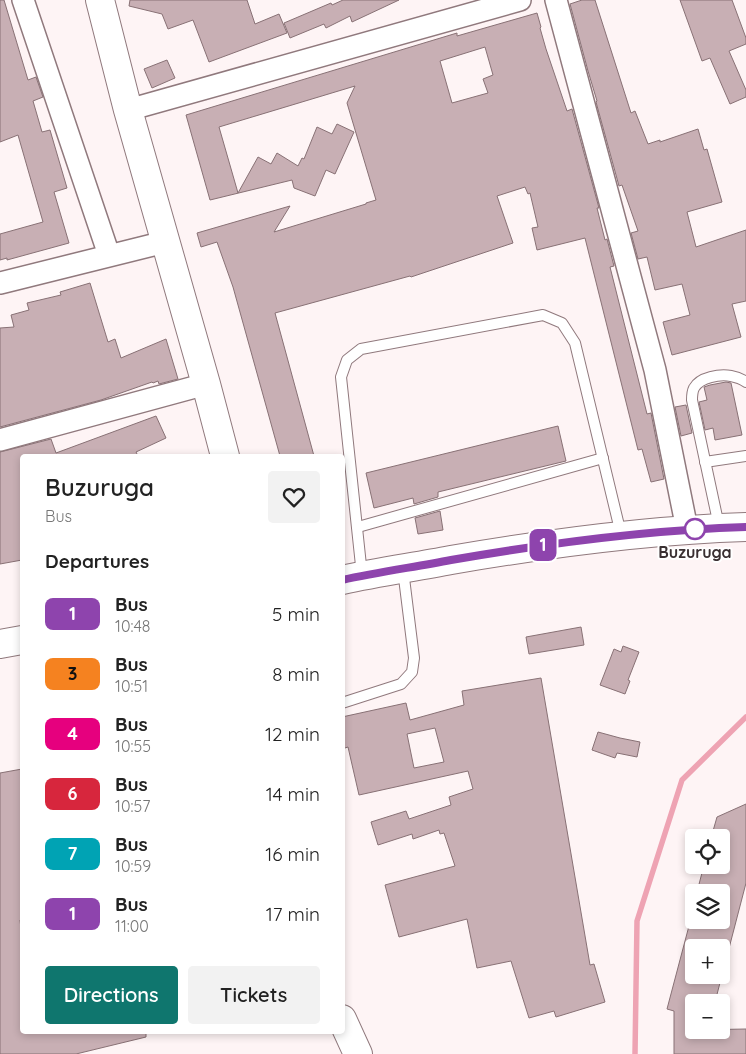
<!DOCTYPE html>
<meta charset="utf-8">
<style>
body{margin:0;font-family:Quicksand,sans-serif;background:#f2f2f2;color:#222;height:100vh;display:flex;flex-direction:column;font-size:19px;white-space:nowrap}
*{box-sizing:border-box;margin:0}
p{font-size:16px;color:#767676}
.icon{flex:none;width:28px;height:28px;fill:none;stroke:currentColor;stroke-width:2;stroke-linecap:round;stroke-linejoin:round}
.map{position:relative;flex:1;overflow:hidden}
.sheet{position:absolute;left:20px;top:454px;width:325px;height:580px;display:flex;flex-direction:column;background:#fff;border-radius:5px;box-shadow:0 2px 8px #0003}
.sheet>*{flex:none}
.badge{padding:0 10px;border-radius:8px;font-size:18px;line-height:32px}
.buttons{position:absolute;left:685px;top:829px;display:grid;gap:10px}
.buttons a{display:grid;place-items:center;width:45px;height:45px;border-radius:5px;background:#fff;box-shadow:0 2px 8px #0003;font-size:25px}
.map>.badge{position:absolute;translate:-50% -50%;box-shadow:0 0 0 2px #fff}
h2{padding:0 25px;font-size:19px;line-height:45px}
.round{display:grid;place-items:center;flex:none;width:52px;height:52px;border-radius:5px;background:#f2f2f2}
.overview{display:flex;align-items:center;justify-content:space-between;height:85px;padding:0 25px}
h1{font-size:24px;font-weight:600;line-height:38px}
.action{display:flex;gap:10px;margin-top:auto;padding:10px 25px}
.action a{flex:1;height:58px;border-radius:5px;background:#0f766e;color:#fff;font-size:20px;font-weight:600;line-height:58px;text-align:center}
.action a+a{background:#f2f2f2;color:#222}
ul{padding:0;list-style:none}
li{display:flex;align-items:center;gap:15px;height:60px;padding:0 25px}
li div{flex:1}
li b{display:block;font-size:19px}
li em{font-style:normal}
li .badge{min-width:55px;font-weight:700;text-align:center}
.map>svg:first-child{display:block}
</style>
<div class="map">
<svg width="746" height="1054" viewBox="0 0 746 1054">
<rect width="100%" height="100%" fill="#fef4f5"/>
<g fill="none" stroke-linecap="round" stroke-linejoin="round">
<path stroke="#eea3b3" stroke-width="5.5" d="M635 1054 637 921 682 780 746 717"/>
</g>
<g fill="#c8afb4" stroke="#887175" fill-rule="evenodd">
<path d="M0 0H4L28 80 36 77 43 97 33 101 42 132 50 130 67 188 54 192 69 243 7 260V258L0 260V234L43 222 18 135 0 142Z"/>
<path d="M130 0H247L255 24 279 14 287 33 209 62 193 20 168 29 162 14 129 6Z"/>
<path d="M343 0H399L352 22 350 16 326 28 324 24 290 38 284 23 331 3 332 5Z"/>
<path d="M582 0H595L631 113 635 111 648 144 660 140V142L698 129 704 150 707 149 722 202 687 212 696 247 746 230V301L732 304 741 337 672 355 663 322 690 315 682 284 655 290 647 257 638 259 631 233 638 231 622 185 619 186 596 102 597 101 588 71 570 4Z"/>
<path d="M680 0H732L746 38V44L729 51 746 90V97L730 104 710 58 702 61Z"/>
<path d="M537 13 541 27 540 28 546 49 567 111 572 109 599 208H597L605 240 607 239 614 266 610 267 647 414 651 413 664 479 651 482 642 449 638 450 585 238 537 250 532 228 538 227 530 193 528 194 525 187 497 196 513 243 411 277 410 276 275 313 314 456H280L233 287 217 242 201 247 197 233 290 206 274 232 366 204V203L376 200 347 103 355 86 219 127 238 193 258 157 271 164 277 153 298 166 302 158 304 159 317 127 332 134 337 124 354 132 335 174 326 170 315 196 294 188 292 180 210 200 186 115 457 33V36ZM485 47 493 75 483 79 488 93 452 103 440 61Z"/>
<path d="M167 60 175 78 152 88 144 69Z"/>
<path d="M90 283 108 342 115 339 121 358 166 339 178 379 159 384 158 381 153 383 152 382 101 400 0 427V328L14 327 11 315 29 310 27 303 61 295 60 292Z"/>
<path d="M726 382 731 383 742 435 715 440 713 428 705 430 699 402 707 400 704 387 710 385Z"/>
<path d="M686 405 692 433 681 436 675 407Z"/>
<path d="M156 416 166 438 136 452 138 456H22V560L0 564V452L51 439 56 453Z"/>
<path d="M558 426 566 461 438 492V497L414 504 413 498 374 508 366 473Z"/>
<path d="M440 511 443 530 418 534 415 518Z"/>
<path d="M581 627 584 645 529 654 526 637Z"/>
<path d="M623 646 639 652 628 680 630 681 625 694 600 685 614 649 621 652Z"/>
<path d="M541 678 590 965 594 964 605 1002 556 1017 554 1011 529 1018 511 961 477 968 467 919 399 937 385 885 455 866 444 833 440 834 439 830 413 839 412 834 378 845 371 822 406 811 409 819 451 805 449 797 473 789 468 771 359 795 348 747 342 749V717L406 703 410 720 464 705 462 691ZM435 728 444 762 414 768 407 734Z"/>
<path d="M598 732 620 738 640 742 637 757 617 753 615 758 592 750Z"/>
<path d="M22 769V919L20 920 22 937V1031H146V1037L76 1054H0V773Z"/>
<path d="M746 804V883L715 1002H694V1030L746 1029V1054H674V1011L667 1009 694 907V920H721V892H697L704 865H721V838H711L717 817ZM694 948H721V975H694Z"/>
</g>
<g fill="none" stroke-linecap="round" stroke-linejoin="round">
<g stroke="#90797d" stroke-width="12">
<g id="lane">
<path d="M705 462 746 456"/>
<path d="M719 526 692 400C692 396 692 392 694 388 700 377 720 374 731 376 736 377 742 379 746 382"/>
<path d="M358 527 603 458"/>
<path d="M362 575 341 377 347 360 361 349 543 315 562 323 575 343 621 534"/>
<path d="M342 703 401 684 412 672 414 658 403 570"/>
</g>
</g>
<g stroke="#90797d" stroke-width="24">
<g id="street">
<path d="M23 0 109 255"/>
<path d="M556 0 655 370 687 529"/>
<path d="M128 110 520 0"/>
<path d="M0 283 165 242"/>
<path d="M0 440 206 384"/>
</g>
</g>
<g stroke="#90797d" stroke-width="30">
<g id="secondary">
<path d="M100 0 128 110 206 384 225 456"/>
<path d="M342 1019 358 1054"/>
</g>
</g>
<g stroke="#90797d" stroke-width="30">
<g id="highway">
<path d="M342 580C378 572 415 567 451 560 550 543 646 530 746 527"/>
<path d="M0 644 22 640"/>
</g>
</g>
<use href="#lane" stroke="#fff" stroke-width="10"/>
<use href="#street" stroke="#fff" stroke-width="21"/>
<use href="#secondary" stroke="#fff" stroke-width="28"/>
<use href="#highway" stroke="#fff" stroke-width="28"/>
</g>
<g fill="none" stroke-linecap="round" stroke-linejoin="round">
<g stroke="#fff" stroke-width="11">
<path id="line" d="M342 580C378 572 415 567 451 560 549 543 647 530 746 527"/>
</g>
<use href="#line" stroke="#8e44ad" stroke-width="8"/>
</g>
<circle fill="#fff" stroke="#8e44ad" stroke-width="2.5" cx="695" cy="529" r="10"/>
<g text-anchor="middle" dominant-baseline="central" stroke-width="4" stroke-linejoin="round" paint-order="stroke">
<g font-size="16" font-weight="bold" fill="#3a3032" stroke="#fff">
<text x="695" y="552">Buzuruga</text>
</g>
</g>
</svg>
<div class="buttons">
<a><svg class="icon" aria-label="locate" viewBox="0 0 24 24"><circle cx="12" cy="12" r="6"/><path d="M12 2v4M12 18v4M2 12h4M18 12h4"/></svg></a>
<a><svg class="icon" aria-label="layers" viewBox="0 0 24 24"><path d="M12 4l9 5-9 5-9-5zM3 14l9 5 9-5"/></svg></a>
<a>+</a>
<a>−</a>
</div>
<b class="badge" style="left:543px;top:545px;background:#8e44ad;color:#fff">1</b>
<section class="sheet">
<div class="overview"><div><h1>Buzuruga</h1><p>Bus</p></div><a class="round"><svg class="icon" aria-label="heart" viewBox="0 0 24 24"><path d="M12 20l-8-8c-3-5 5-10 8-4 3-6 11-1 8 4z"/></svg></a></div>
<h2>Departures</h2>
<ul>
<li><span class="badge" style="background:#8e44ad;color:#fff">1</span><div><b>Bus</b><p>10:48</p></div><em>5 min</em></li>
<li><span class="badge" style="background:#f58220;color:#111">3</span><div><b>Bus</b><p>10:51</p></div><em>8 min</em></li>
<li><span class="badge" style="background:#e6007e;color:#fff">4</span><div><b>Bus</b><p>10:55</p></div><em>12 min</em></li>
<li><span class="badge" style="background:#d7263d;color:#fff">6</span><div><b>Bus</b><p>10:57</p></div><em>14 min</em></li>
<li><span class="badge" style="background:#00a3b4;color:#fff">7</span><div><b>Bus</b><p>10:59</p></div><em>16 min</em></li>
<li><span class="badge" style="background:#8e44ad;color:#fff">1</span><div><b>Bus</b><p>11:00</p></div><em>17 min</em></li>
</ul>
<div class="action"><a>Directions</a><a>Tickets</a></div>
</section>
</div>
